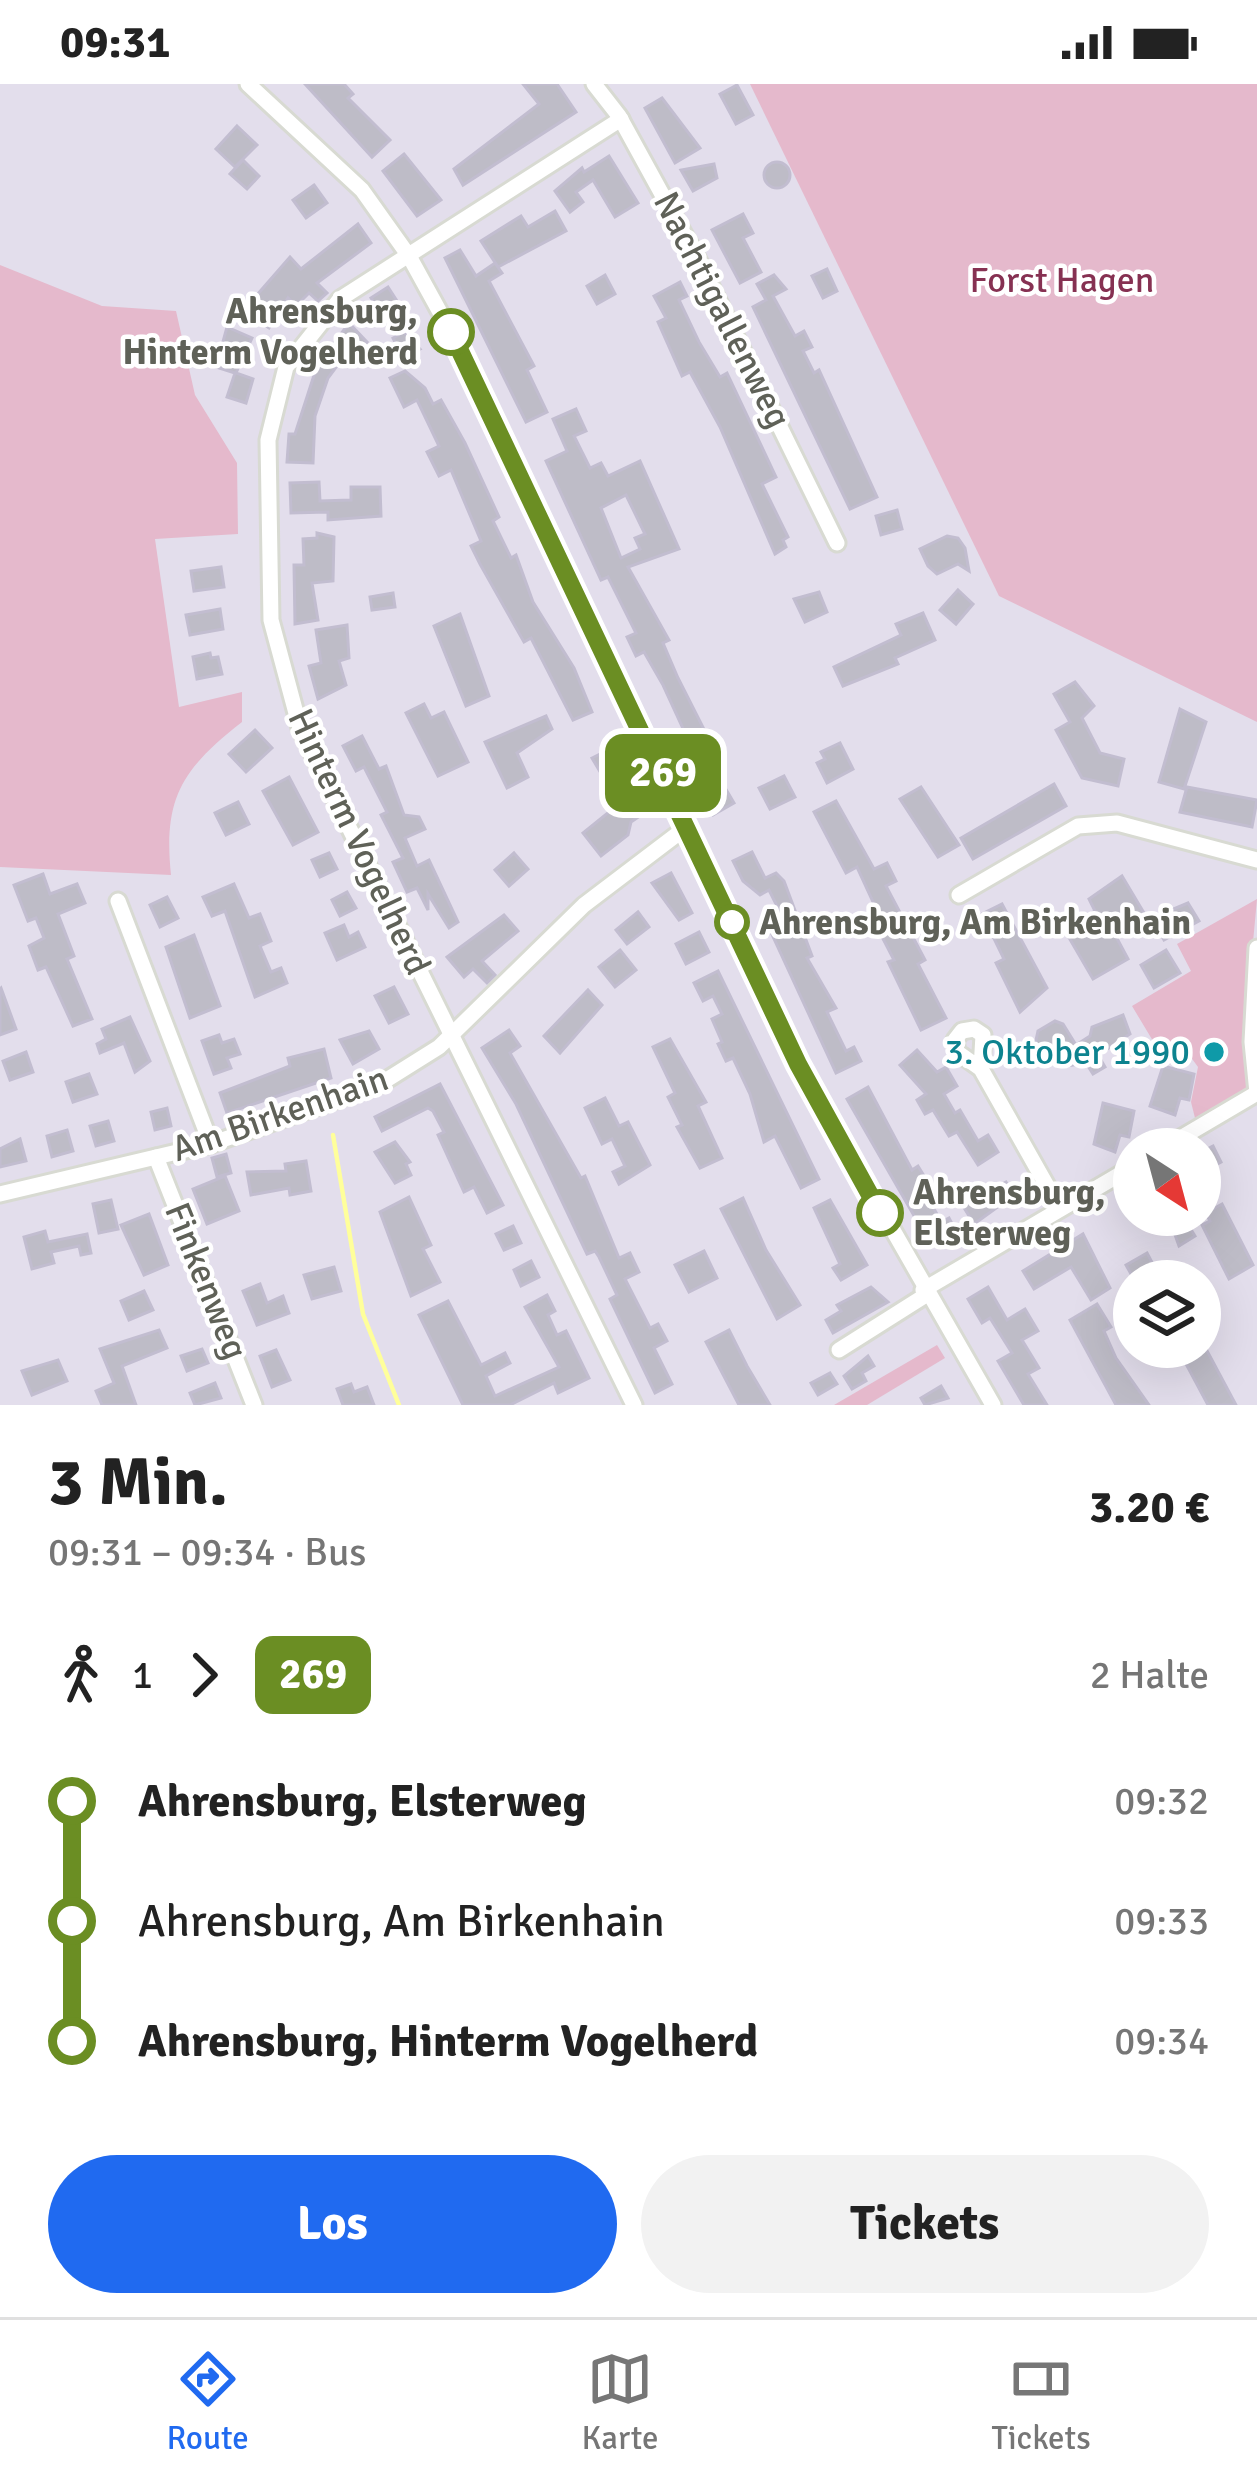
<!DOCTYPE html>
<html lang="de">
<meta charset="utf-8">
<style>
body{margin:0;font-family:Signika,sans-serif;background:#f2f2f2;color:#222;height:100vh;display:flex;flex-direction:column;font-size:45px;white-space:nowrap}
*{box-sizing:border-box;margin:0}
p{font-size:39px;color:#767676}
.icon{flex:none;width:66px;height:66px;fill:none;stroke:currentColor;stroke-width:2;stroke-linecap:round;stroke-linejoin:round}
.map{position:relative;height:1321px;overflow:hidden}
.panel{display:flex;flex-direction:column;background:#fff;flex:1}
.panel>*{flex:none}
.badge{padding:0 24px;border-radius:18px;font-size:42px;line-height:78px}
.needle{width:78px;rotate:144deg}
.tools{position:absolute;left:1113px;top:1044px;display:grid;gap:24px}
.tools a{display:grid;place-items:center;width:108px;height:108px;border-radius:50%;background:#fff;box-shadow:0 12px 48px #0002;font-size:60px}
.map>.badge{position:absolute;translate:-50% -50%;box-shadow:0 0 0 6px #fff}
.legs{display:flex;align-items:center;gap:18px;height:132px;padding:0 48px;font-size:39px}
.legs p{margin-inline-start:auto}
.head{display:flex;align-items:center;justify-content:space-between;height:204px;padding:0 48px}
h1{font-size:66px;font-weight:700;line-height:90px}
.cta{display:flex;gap:24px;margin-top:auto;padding:24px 48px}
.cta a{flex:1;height:138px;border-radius:72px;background:#206af0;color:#fff;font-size:48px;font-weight:700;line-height:138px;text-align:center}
.cta a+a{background:#f2f2f2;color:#222}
ul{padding:0 48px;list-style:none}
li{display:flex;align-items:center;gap:42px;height:120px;font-size:45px}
li i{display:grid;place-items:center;width:18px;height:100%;margin:0 15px;background:currentColor}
li i::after{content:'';width:30px;height:30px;margin:-15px;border:9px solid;border-radius:50%;background:#fff}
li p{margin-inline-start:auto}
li:first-child i{background:linear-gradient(#0000 50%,currentColor 0)}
li:last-child i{background:linear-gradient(currentColor 50%,#0000 0)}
.status{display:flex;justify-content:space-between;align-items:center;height:84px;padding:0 60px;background:#fff;direction:ltr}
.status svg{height:33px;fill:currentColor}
.menu{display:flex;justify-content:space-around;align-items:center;height:168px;border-top:3px solid #e0e0e0;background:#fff;font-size:33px;color:#767676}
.menu a{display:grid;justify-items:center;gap:6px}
.menu .on{color:#206af0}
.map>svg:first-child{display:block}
</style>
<div class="status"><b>09:31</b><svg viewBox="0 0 49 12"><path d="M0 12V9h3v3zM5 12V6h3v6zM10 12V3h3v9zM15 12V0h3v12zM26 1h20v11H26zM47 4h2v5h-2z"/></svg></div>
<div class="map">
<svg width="1257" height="1321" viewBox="0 0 1257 1321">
<rect width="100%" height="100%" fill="#e3deec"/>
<g fill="#e5b9cc">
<path d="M750 0H1257V638L999 512Z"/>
<path d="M0 181 102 222 176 227 195 311 237 379 238 450 155 455 179 623 242 608V638C182 685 163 714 171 791L0 783Z"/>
<path d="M1257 815 1246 934 1249 1003 1195 1034 1191 1018 1198 983 1190 972 1159 967 1132 922 1191 887 1177 860Z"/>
<path d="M937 1261 945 1274 867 1321H834Z"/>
</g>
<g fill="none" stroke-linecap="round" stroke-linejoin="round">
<path stroke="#ffff9b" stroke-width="4.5" d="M333 1051 363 1230 399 1321"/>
</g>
<g fill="#bebcc7" stroke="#c2bdd0" stroke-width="3" fill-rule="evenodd">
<path d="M305 0H344L353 10 348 14 390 56 372 73Z"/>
<path d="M523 0H557L576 28 463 101 454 85 539 20Z"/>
<path d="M737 1 753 31 736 40 720 10Z"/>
<path d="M662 14 700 64 675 79 645 24Z"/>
<path d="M237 42 257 61 235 83 216 65Z"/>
<path d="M404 70 441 116 417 132 383 87Z"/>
<path d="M609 72 638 119 615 133 593 96 576 108 583 118 570 128 555 107 582 84 584 88Z"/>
<path d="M243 76 259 92 247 105 230 90Z"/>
<circle cx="777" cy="91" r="13"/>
<path d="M714 80 717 94 693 107 681 86Z"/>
<path d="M314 101 327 119 306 134 293 116Z"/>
<path d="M555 127 566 147 498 183 481 157 521 132 528 143Z"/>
<path d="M743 130 753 149 743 154 761 188 740 199 712 146Z"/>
<path d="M358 140 371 159 317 199 327 209 318 217 309 209 296 222 288 214 269 244 243 227 290 173 301 185Z"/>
<path d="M460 166 476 192 495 179 502 189 489 197 534 282 527 286 547 328 526 338 445 174Z"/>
<path d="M827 185 837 207 823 214 812 192Z"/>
<path d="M605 191 615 210 597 220 587 202Z"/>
<path d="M774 191 786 205 773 212 795 252 804 247 812 263 803 267 814 289 819 286 877 413 850 425 753 223 766 216 757 200Z"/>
<path d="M680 198 687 212 679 216 699 258 720 293 727 289 776 393 762 400 788 453 783 456 786 463 775 470 720 343 690 288 682 292 658 238 666 234 654 212Z"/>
<path d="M388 203 399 220 382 231 371 214Z"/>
<path d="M349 239 367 258 354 273 348 267 328 294 315 332 313 379 287 378 289 350H295L317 282Z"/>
<path d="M227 243 252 254 236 289 253 295 246 319 227 313 235 289 216 283Z"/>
<path d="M404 248 420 265 403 274 393 254Z"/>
<path d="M405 287 425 304 433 320 441 316 465 359 499 433 493 437 511 474 516 471 533 518 574 584 592 628 573 636 531 554 524 558 480 480 471 462 481 457 451 386 439 392 427 368 439 362 417 316 404 323 390 294Z"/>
<path d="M576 325 586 347 574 352 590 384 601 379 608 392 640 377 679 465 628 483 669 556 663 559 678 594 722 681 700 694 692 680 698 677 663 601 644 568 636 572 627 553 636 549 608 493 601 496 546 377 567 367 553 335ZM626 411 645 450 635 454 640 465 621 474 601 424Z"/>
<path d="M319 398 320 417 351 416V403H380L381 432 328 436V428L291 429 290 399Z"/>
<path d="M897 426 902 445 881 451 876 432Z"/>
<path d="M317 449 334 453 333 497 312 499 318 536 295 540 294 481H304L303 455 317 454Z"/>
<path d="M947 452 958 454 965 464 969 487 958 480 937 490 928 482 920 465Z"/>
<path d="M221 483 224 503 194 507 191 487Z"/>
<path d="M958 506 973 520 956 540 940 526Z"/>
<path d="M819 508 827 528 805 538 794 515Z"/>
<path d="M393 509 395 523 372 526 370 513Z"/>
<path d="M220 525 223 545 190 551 186 531Z"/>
<path d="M923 529 935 556 895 574 898 580 843 602 834 583 901 551 896 540Z"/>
<path d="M460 530 489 612 466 622 434 542Z"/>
<path d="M347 541 349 574 339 577 346 601 318 615 309 582 321 579 316 546Z"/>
<path d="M210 569 211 574 218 573 222 590 197 595 193 573Z"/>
<path d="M1075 598 1094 622 1082 634 1100 669 1124 675 1118 702 1082 694 1056 646 1070 638 1054 610Z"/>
<path d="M424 620 431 634 444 628 468 678 438 692 406 629Z"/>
<path d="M1180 625 1206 638 1184 705 1159 698Z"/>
<path d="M546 632 552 645 517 669 528 693 507 704 485 658Z"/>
<path d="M255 646 272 664 246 688 229 670Z"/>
<path d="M362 652 379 685 386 682 404 731 419 733 425 745 405 754 417 782 429 776 458 838 449 844 428 810V826L417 804 407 808 393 778 403 774 381 731 387 728 364 683 356 687 343 662Z"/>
<path d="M840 659 853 685 827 699 817 679 825 675 821 668Z"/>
<path d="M610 665 621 695 644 729 631 738 628 751 601 772 583 749 619 720 592 674Z"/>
<path d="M784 692 795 713 770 725 759 704Z"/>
<path d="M289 693 318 748 293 761 263 707Z"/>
<path d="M1054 700 1066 722 973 775 961 754Z"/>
<path d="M724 702 734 719 713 731 703 714Z"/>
<path d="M921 703 959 761 938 773 900 715Z"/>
<path d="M1187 703 1257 716 1252 743 1180 728Z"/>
<path d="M836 717 874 785 887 779 896 797 886 802 925 876 918 880 946 934 921 946 888 878 894 876 880 849 886 846 857 783 846 789 814 728Z"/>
<path d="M238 718 249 740 226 751 215 729Z"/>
<path d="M752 768 765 794 776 789 784 797 812 872 807 874 836 924 827 928 846 967 854 963 861 977 836 989 769 844 775 841 771 833 780 828 769 806 760 811 743 797 733 777Z"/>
<path d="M329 769 337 785 320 793 312 776Z"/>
<path d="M514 769 528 785 509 802 495 786Z"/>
<path d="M671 789 692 829 679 836 652 799Z"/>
<path d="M43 790 50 810 77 800 85 819 58 830 74 872 67 875 92 935 73 942 46 883 38 886 29 862 44 854 36 834 28 837 14 801Z"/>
<path d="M1122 792 1144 829 1113 847 1128 875 1093 895 1064 845 1095 827 1089 815Z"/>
<path d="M234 800 249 834 260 830 271 857 260 862 271 888 281 884 287 899 255 913 225 827 212 832 203 813Z"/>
<path d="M347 808 356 824 340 832 332 816Z"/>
<path d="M167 813 178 834 160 843 150 821Z"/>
<path d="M1188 819 1199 837 1164 856 1152 834Z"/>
<path d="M1002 820 1047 904 1020 928 996 879 1004 875 982 830Z"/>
<path d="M638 828 649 843 627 860 616 846Z"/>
<path d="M504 831 518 847 482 877 495 891 487 899 473 885 464 893 447 873Z"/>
<path d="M344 841 349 853 358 848 365 863 337 876 325 849Z"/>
<path d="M699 848 709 868 686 880 676 860Z"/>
<path d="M194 851 220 922 190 934 166 863Z"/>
<path d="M620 866 636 886 615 903 599 883Z"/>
<path d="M1166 866 1180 889 1154 904 1141 881Z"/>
<path d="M718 887 819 1095 801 1104 775 1052 764 1058 750 1010 733 974 726 977 718 960 722 958 712 935 722 930 713 912 703 917 694 899Z"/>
<path d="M394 903 408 930 389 939 375 912Z"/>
<path d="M1 904 16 945 0 951V905Z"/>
<path d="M588 906 602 921 560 969 544 952Z"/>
<path d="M1123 931 1130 950 1098 971 1105 983 1093 990 1086 979 1066 982 1058 968 1042 974 1035 961 1038 947 1055 937 1063 940 1076 961 1090 952 1092 943Z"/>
<path d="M130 933 150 977 135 988 124 959 100 969 97 960 106 955 102 945Z"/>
<path d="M509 946 520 962 510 969 581 1094 585 1092 619 1174 630 1169 639 1188 625 1195 650 1244 658 1240 667 1257 654 1264 672 1300 655 1309 610 1215 617 1211 599 1173 595 1167 587 1170 516 1020 482 964Z"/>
<path d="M369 947 379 965 353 980 340 956Z"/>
<path d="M219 951 222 959 234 955 240 970 227 974 231 984 214 990 202 957Z"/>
<path d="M670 955 706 1018 698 1022 722 1074 700 1084 677 1043 682 1041 668 1013 675 1009 653 963Z"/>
<path d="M324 965 331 994 227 1029 220 1009 290 982 288 974Z"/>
<path d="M917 966 937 988 946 983 957 1002 944 1010 955 1029 960 1026 978 1057 988 1051 998 1068 978 1081 957 1048 949 1052 933 1026 925 1030 917 1016 926 1010 900 981Z"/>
<path d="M26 968 33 988 10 996 3 977Z"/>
<path d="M1163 982 1194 990 1189 1016 1180 1014 1175 1031 1150 1022Z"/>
<path d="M89 990 97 1010 73 1018 66 998Z"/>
<path d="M440 1000 503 1121 487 1129 474 1103 464 1108 438 1051 444 1048 433 1027 428 1024 382 1047 375 1033Z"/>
<path d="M868 1003 912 1086 918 1082 937 1113 930 1117 941 1138 949 1134 957 1149 932 1163 847 1015Z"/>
<path d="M605 1014 619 1042 628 1038 650 1081 619 1100 613 1088 625 1082 612 1055 602 1060 585 1024Z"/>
<path d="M1103 1019 1134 1027 1129 1053 1120 1051 1115 1068 1094 1060Z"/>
<path d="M167 1024 171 1042 155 1046 151 1028Z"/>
<path d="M108 1037 114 1057 96 1062 90 1042Z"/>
<path d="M67 1046 73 1067 52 1073 47 1052Z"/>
<path d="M20 1055 26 1077 0 1083V1065Z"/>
<path d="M395 1058 410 1078 406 1080 411 1091 395 1099 375 1068Z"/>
<path d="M1213 1062 1221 1078 1200 1089V1069Z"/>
<path d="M226 1070 231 1089 217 1093 212 1074Z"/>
<path d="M306 1077 311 1107 290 1111 289 1104 251 1111 247 1088 286 1087 285 1080Z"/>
<path d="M225 1092 239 1127 207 1140 193 1105Z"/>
<path d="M1006 1098 1014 1111 974 1140 963 1122Z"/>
<path d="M409 1113 431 1161 423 1165 440 1198 411 1212 380 1128Z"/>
<path d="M743 1114 766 1166 800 1221 777 1235 721 1125Z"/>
<path d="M111 1116 118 1145 99 1149 93 1120Z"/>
<path d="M830 1116 867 1181 841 1196 833 1184 840 1180 814 1124Z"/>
<path d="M1222 1120 1253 1181 1229 1195 1202 1141 1210 1137 1206 1129Z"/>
<path d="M149 1130 168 1181 144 1191 121 1141Z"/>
<path d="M1168 1131H1182L1195 1152 1179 1162Z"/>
<path d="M513 1142 521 1159 504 1166 496 1150Z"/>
<path d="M45 1147 48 1158 87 1150 91 1169 81 1171 79 1162 51 1168 54 1179 32 1185 24 1153Z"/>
<path d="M1083 1150 1110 1204 1091 1216 1071 1183 1034 1205 1023 1187Z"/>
<path d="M704 1167 717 1194 689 1208 675 1181Z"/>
<path d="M1147 1169 1162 1197H1135L1126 1181Z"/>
<path d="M531 1177 539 1193 521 1202 514 1186Z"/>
<path d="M334 1183 341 1207 312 1215 304 1191Z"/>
<path d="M260 1200 267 1219 283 1212 289 1229 257 1241 243 1207Z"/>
<path d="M871 1203 888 1218 833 1249 826 1236 841 1227 837 1221Z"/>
<path d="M988 1203 1007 1236 1025 1225 1038 1247 1022 1256 1039 1284 1028 1290 1047 1321H1024L998 1277 1012 1269 990 1234 982 1239 968 1215Z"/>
<path d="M144 1207 153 1226 129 1236 121 1217Z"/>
<path d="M547 1211 555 1227 548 1231 557 1251 566 1247 589 1294 558 1309 554 1299 510 1321H463L419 1231 448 1217 481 1281 505 1269 510 1279 486 1292 495 1312 559 1283 525 1223Z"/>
<path d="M1097 1220 1111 1243 1104 1247 1116 1274 1149 1321H1116L1070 1236Z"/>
<path d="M159 1246 167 1264 122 1282 136 1321H102L96 1307 114 1299 100 1265Z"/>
<path d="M729 1246 747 1282 770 1321H739L706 1258Z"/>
<path d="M1177 1263H1205L1236 1321H1208Z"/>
<path d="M202 1265 208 1279 187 1287 181 1272Z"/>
<path d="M276 1266 290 1296 272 1303 260 1272Z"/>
<path d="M868 1272 874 1282 862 1289 866 1297 852 1305 844 1292Z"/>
<path d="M58 1276 67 1297 32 1311 22 1287Z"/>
<path d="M830 1289 837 1300 818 1311 811 1299Z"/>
<path d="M215 1299 221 1314 195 1321 190 1309Z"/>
<path d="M351 1300 354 1308 367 1303 374 1321H343L337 1305Z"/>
<path d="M941 1302 948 1314 925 1321 921 1314Z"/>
</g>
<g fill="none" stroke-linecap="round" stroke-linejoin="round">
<g stroke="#d8dad2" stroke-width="21">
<g id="minor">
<path d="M248 0 362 106 409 172 469 281 798 980 993 1321"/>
<path d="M594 0 619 32 697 174 837 459"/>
<path d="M621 35 340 215 286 283 268 356 271 536 300 644 634 1321"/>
<path d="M959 811 1078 742 1117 739 1257 776"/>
<path d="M118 817 211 1060"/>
<path d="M1257 864 1252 958 1257 1009"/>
<path d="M981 985 957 968 955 956 962 947 974 945 983 951 981 985 1060 1125"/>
<path d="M1162 1065 1257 1009"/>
<path d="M156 1073 254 1321"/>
<path d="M0 1110 211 1060 380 1000 439 963 584 821 688 742"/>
<path d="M923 1206 1134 1082"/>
<path d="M839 1266 926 1211"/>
</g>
</g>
<use href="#minor" stroke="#fff" stroke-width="15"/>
</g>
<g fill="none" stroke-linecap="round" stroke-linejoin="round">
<g stroke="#fff" stroke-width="27">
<path id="line-1" d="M451 248 798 980 880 1129"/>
</g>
<use href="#line-1" stroke="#6b8e23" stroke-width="18"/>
</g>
<g fill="#fff" stroke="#6b8e23" stroke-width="6">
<circle cx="451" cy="248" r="21"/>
<circle cx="732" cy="838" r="15"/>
<circle cx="880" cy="1129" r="21"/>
</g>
<circle fill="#0f9aa8" stroke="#fff" stroke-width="4.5" cx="1214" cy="968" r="12"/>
<g text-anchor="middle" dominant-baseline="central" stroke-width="9" stroke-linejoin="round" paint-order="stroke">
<g font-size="36" fill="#863152" stroke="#fff">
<text x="1062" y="196">Forst Hagen</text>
</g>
<g font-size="36" fill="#5f6158" stroke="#fff">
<text transform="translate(722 226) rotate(63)">Nachtigallenweg</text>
<text transform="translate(359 758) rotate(65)">Hinterm Vogelherd</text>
<text transform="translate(280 1030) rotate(-19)">Am Birkenhain</text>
<text transform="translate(206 1197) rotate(68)">Finkenweg</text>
</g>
<g font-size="36" font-weight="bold" fill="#5f6158" stroke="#fff" text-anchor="start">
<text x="418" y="227" text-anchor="end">Ahrensburg,<tspan x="418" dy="41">Hinterm Vogelherd</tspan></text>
<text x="759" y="838">Ahrensburg, Am Birkenhain</text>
<text x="913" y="1108">Ahrensburg,<tspan x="913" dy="41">Elsterweg</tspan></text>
</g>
<g font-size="36" fill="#0d838f" stroke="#fff" text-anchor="end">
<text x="1190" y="968">3. Oktober 1990</text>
</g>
</g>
</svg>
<div class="tools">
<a><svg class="needle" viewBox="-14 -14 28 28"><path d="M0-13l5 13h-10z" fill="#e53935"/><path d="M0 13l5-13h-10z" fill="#767676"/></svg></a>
<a><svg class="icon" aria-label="layers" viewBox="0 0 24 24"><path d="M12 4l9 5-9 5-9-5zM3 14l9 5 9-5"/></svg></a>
</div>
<b class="badge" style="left:663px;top:689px;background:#6b8e23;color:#fff">269</b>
</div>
<section class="panel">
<div class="head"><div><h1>3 Min.</h1><p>09:31 – 09:34 · Bus</p></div><b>3.20 €</b></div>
<div class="legs"><svg class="icon" aria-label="walk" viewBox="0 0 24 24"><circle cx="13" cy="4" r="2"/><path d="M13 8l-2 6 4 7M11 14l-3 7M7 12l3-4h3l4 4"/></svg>1<svg class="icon" aria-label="forward" viewBox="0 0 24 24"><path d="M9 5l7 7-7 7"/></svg><b class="badge" style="background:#6b8e23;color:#fff">269</b><p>2 Halte</p></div>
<ul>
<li><i style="color:#6b8e23"></i><b>Ahrensburg, Elsterweg</b><p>09:32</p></li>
<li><i style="color:#6b8e23"></i><span>Ahrensburg, Am Birkenhain</span><p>09:33</p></li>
<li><i style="color:#6b8e23"></i><b>Ahrensburg, Hinterm Vogelherd</b><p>09:34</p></li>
</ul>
<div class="cta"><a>Los</a><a>Tickets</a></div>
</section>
<nav class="menu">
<a class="on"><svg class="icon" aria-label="directions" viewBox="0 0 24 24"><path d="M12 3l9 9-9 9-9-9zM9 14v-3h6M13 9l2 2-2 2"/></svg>Route</a>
<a><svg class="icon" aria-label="map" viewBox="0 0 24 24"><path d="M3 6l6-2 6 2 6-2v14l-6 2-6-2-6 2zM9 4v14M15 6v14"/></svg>Karte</a>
<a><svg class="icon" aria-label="tickets" viewBox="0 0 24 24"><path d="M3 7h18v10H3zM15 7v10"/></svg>Tickets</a>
</nav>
